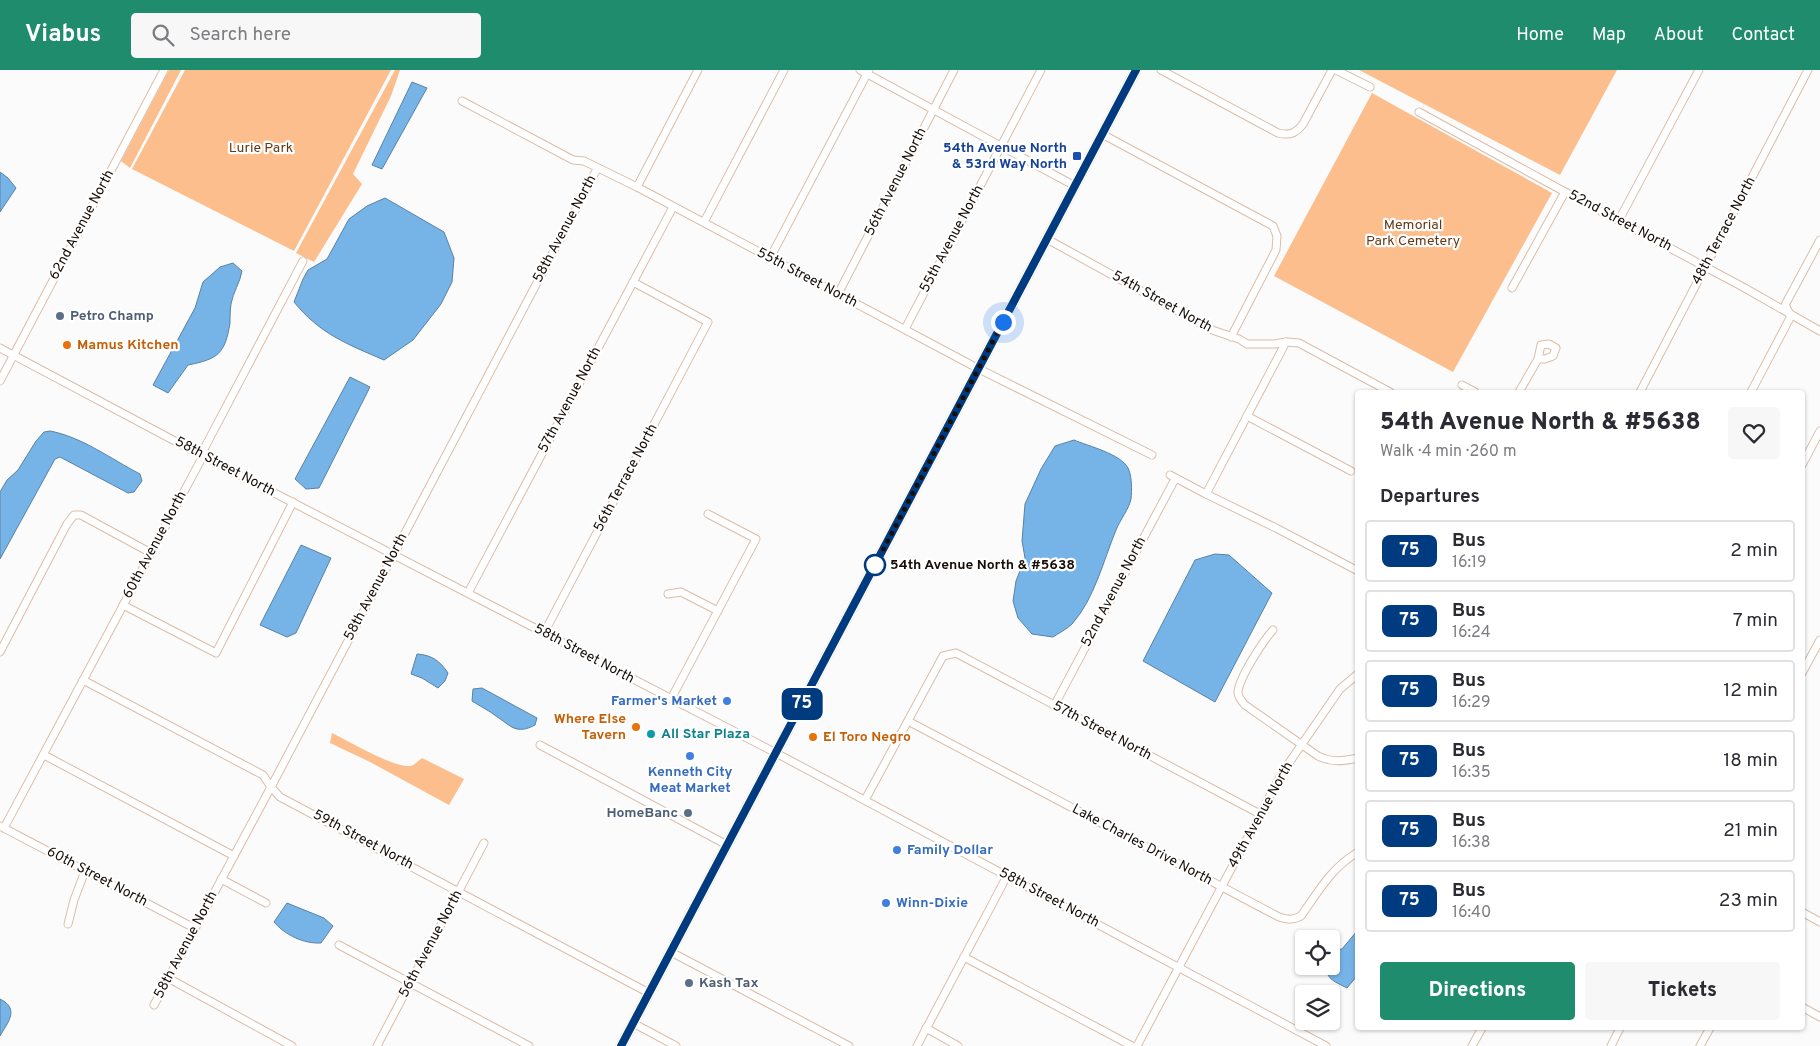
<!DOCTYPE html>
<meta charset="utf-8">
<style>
body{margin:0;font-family:Overpass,sans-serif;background:#f7f7f7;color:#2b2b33;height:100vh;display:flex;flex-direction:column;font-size:19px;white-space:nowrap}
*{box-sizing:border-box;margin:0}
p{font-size:16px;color:#7c7c81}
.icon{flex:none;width:28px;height:28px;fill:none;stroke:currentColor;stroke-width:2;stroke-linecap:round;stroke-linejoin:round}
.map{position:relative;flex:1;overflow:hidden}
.sheet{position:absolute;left:1355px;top:320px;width:450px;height:640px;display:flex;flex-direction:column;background:#fff;border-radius:5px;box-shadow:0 1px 4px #0004}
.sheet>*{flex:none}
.badge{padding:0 10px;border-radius:8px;font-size:18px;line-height:32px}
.controls{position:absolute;left:1295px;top:860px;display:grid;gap:10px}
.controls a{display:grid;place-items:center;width:45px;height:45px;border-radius:5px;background:#fff;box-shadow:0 1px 4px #0004;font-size:25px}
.you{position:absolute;width:25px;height:25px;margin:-12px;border:4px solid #fff;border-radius:50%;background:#1a73e8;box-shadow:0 0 0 8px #1a73e833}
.map>.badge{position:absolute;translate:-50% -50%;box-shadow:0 0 0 2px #fff}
h2{padding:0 25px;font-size:19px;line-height:45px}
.round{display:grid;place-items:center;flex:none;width:52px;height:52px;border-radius:5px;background:#f7f7f7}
.headline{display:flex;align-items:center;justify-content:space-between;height:85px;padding:0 25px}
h1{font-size:24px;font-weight:800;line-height:38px}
.primary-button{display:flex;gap:10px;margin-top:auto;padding:10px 25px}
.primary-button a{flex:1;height:58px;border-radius:5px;background:#1f8d6d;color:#fff;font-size:20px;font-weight:800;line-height:58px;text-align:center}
.primary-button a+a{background:#f7f7f7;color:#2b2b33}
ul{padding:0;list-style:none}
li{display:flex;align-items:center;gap:15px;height:62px;margin:0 10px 8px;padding:0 15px;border:2px solid #e1e1e2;border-radius:5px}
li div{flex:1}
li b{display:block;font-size:19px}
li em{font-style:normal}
li .badge{min-width:55px;font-weight:700;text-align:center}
header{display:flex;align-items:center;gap:30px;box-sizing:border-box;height:70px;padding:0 25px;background:#1f8d6d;color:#fff}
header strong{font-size:24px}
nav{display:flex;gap:28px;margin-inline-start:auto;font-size:18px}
.search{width:350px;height:45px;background:#f7f7f7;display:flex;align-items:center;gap:12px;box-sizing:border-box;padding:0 18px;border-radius:5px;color:#7c7c81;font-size:19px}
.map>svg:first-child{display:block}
</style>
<header>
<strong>Viabus</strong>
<div class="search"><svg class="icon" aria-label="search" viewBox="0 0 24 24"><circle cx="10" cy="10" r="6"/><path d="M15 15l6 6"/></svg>Search here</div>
<nav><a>Home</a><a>Map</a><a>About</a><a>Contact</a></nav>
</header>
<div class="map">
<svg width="1820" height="976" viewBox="0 0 1820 976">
<rect width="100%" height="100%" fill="#fbfbfb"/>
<g fill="#fdbe8d">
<path d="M169 0H181L130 98 121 91Z"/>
<path d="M185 0H391L294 181 132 99Z"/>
<path d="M395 0H400L391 26 353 104 362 114 314 192 296 183Z"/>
<path d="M1359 0H1617L1560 105Z"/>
<path d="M1372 23 1552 123 1453 302 1274 206Z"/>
<path d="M332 663C348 671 393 697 409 696 415 696 417 691 422 688L464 709 449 735 370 692 330 673Z"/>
</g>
<g fill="#76b3e7" stroke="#5a82a4">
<path d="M412 12 427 18 382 99 372 95Z"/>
<path d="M0 102 8 108 16 118 0 142Z"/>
<path d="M385 128 444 162 454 188 452 212 441 234 413 270 384 290C347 274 320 264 294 232L303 209 308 200 327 189 349 149 367 136Z"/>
<path d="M233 193 242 201C240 213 233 222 231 234 230 241 230 247 230 253 225 284 218 289 188 295L168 323 153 315 195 238 203 212 220 197Z"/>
<path d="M350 307 370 317 319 418 306 419 295 409Z"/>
<path d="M50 361C82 367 111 389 140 404L142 411 134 422 128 423 60 387 55 389 0 489V422L7 410 18 400 36 371 44 362Z"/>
<path d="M1074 370C1088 376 1121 384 1128 398 1132 406 1132 420 1131 429 1129 439 1120 450 1116 460 1104 489 1094 530 1072 554 1067 559 1059 563 1053 567L1032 564 1018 548 1013 531 1016 511 1025 488 1022 471 1025 434 1041 399 1055 376Z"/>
<path d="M301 475 331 488 296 563 287 567 260 555Z"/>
<path d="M1215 484 1229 485 1272 523 1215 632 1143 591 1195 490Z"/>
<path d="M417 584C432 585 440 591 448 603L445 611 438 618 422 608 411 604Z"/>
<path d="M482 618 537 648 535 655C516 665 511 656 496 646 488 640 480 636 472 631L473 619Z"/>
<path d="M287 833 324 848 333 856 321 873C304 874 285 865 274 852Z"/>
<path d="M1357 861V906L1347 918C1336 912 1326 910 1326 896H1331V881L1342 879Z"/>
<path d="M0 929C20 939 8 952 0 966Z"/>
</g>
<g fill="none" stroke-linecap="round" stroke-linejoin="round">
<g stroke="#dbbda8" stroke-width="9">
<g id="minor">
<path d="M860 0 1075 116"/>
<path d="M1161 0 1278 63C1290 66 1296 63 1303 54L1332 0"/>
<path d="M1336 0 1370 17"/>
<path d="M462 31 573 90 584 91 637 117 979 299 1152 385"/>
<path d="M1419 42 1565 122 1743 217 1820 261"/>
<path d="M1102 64 1273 156 1277 166 1276 180 1231 267"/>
<path d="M637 117 698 0"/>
<path d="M1619 150 1699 0"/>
<path d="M704 152 784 0"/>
<path d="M1047 169 1212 260 1239 269 1247 274H1275L1286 272 1299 273 1390 322"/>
<path d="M770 188 869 0"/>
<path d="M1512 218 1565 122"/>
<path d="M838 224 954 0"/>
<path d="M905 259 1041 0"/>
<path d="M0 278 203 386 776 683 1326 976"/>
<path d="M0 311 164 0"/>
<path d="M1462 315 1475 322"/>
<path d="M1519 322 1538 289 1541 275 1549 274 1556 278 1553 286 1545 289H1538"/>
<path d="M1640 322 1808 0"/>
<path d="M1751 322 1791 246 1785 235 1820 170"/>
<path d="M1247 346 1351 401"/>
<path d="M1802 395 1820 361"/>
<path d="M1170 405 1206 424 1276 458 1358 501"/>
<path d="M1206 424 1286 272"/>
<path d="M468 523 673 137"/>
<path d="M668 524 681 522 718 541"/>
<path d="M123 535 216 583 293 432"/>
<path d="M1273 560C1263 571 1239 608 1238 622 1238 628 1242 631 1245 635L1318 686C1332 693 1343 691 1358 688"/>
<path d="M544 563 708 252 633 212"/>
<path d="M0 582 67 454 74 445H81L151 483"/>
<path d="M1802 603 1820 570"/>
<path d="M83 610 263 705 271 717 280 727 649 923"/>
<path d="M671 629 756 469 708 444"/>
<path d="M1054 636 1175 409"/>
<path d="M908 651 1279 847C1288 850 1293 850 1301 846 1318 822 1331 798 1358 782"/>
<path d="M540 675 727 775"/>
<path d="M44 685 234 786"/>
<path d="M865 730 943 586 956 583 1260 744"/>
<path d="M0 756 194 858"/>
<path d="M4 758 203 386 205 377 303 191"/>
<path d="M221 809 266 833"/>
<path d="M1802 842 1820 852"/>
<path d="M68 854 74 830 85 801"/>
<path d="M339 875 529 976"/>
<path d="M671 882 849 976"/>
<path d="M964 887 1132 976"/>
<path d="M168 908 292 976"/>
<path d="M154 935 271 717 597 99"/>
<path d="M1802 937 1820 947"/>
<path d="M633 953 676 976"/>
<path d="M926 958 958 976"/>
<path d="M377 976 484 773"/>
<path d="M917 976 1007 806"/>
<path d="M1137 976 1282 703 1340 619 1358 604"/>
<path d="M1472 976 1482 958"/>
<path d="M1611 976 1620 958"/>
<path d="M1700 976 1710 958"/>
</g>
</g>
<g stroke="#dbbda8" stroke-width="11">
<path id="major" d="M621 976 1136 0"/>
</g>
<use href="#minor" stroke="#fff" stroke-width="7"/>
<use href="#major" stroke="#fff" stroke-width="9"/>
</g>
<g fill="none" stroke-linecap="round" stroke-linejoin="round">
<g stroke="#fff" stroke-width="11">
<path id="line" d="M621 976 1136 0"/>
</g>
<use href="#line" stroke="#003b80" stroke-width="8"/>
<path stroke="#180e07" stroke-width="5" stroke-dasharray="0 9" d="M875 495 1003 252"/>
</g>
<rect fill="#1a4fb4" stroke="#fff" stroke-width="2" x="1072" y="81" width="10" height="10" rx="2.5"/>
<g fill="#5c6f8a" stroke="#fff" stroke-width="2">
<circle cx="60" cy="246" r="5"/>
<circle cx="688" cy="743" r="5"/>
<circle cx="689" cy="913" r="5"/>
</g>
<g fill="#e8710a" stroke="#fff" stroke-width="2">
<circle cx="67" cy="275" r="5"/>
<circle cx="636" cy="657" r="5"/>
<circle cx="813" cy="667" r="5"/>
</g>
<circle fill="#fff" stroke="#003b80" stroke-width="2.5" cx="875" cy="495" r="10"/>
<g fill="#3f7fe0" stroke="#fff" stroke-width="2">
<circle cx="727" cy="631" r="5"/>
<circle cx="690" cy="686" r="5"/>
<circle cx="897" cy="780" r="5"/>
<circle cx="886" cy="833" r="5"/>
</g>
<circle fill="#0f9aa8" stroke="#fff" stroke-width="2" cx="651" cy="664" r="5"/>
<g text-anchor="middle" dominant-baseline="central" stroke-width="4.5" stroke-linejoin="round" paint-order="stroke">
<g font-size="14" fill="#643b16" stroke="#fff">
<text x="261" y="78">Lurie Park</text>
<text x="1413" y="155">Memorial<tspan x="1413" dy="16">Park Cemetery</tspan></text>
</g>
<g font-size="14" font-weight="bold" fill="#164399" stroke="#fff" text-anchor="end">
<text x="1067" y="78">54th Avenue North<tspan x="1067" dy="16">&amp; 53rd Way North</tspan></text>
</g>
<g font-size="14" fill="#180e07" stroke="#fff">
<text transform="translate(896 112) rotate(-63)">56th Avenue North</text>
<text transform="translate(1620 151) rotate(28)">52nd Street North</text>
<text transform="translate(82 155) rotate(-62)">62nd Avenue North</text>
<text transform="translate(565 159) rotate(-62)">58th Avenue North</text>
<text transform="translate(1724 161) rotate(-62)">48th Terrace North</text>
<text transform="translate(952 169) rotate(-62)">55th Avenue North</text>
<text transform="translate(807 208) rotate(28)">55th Street North</text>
<text transform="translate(1162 232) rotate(29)">54th Street North</text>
<text transform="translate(570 330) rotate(-62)">57th Avenue North</text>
<text transform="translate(225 397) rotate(28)">58th Street North</text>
<text transform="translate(626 408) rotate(-62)">56th Terrace North</text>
<text transform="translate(155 475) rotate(-62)">60th Avenue North</text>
<text transform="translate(376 517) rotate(-62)">58th Avenue North</text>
<text transform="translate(1114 522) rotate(-62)">52nd Avenue North</text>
<text transform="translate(584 584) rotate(28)">58th Street North</text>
<text transform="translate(1102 661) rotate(28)">57th Street North</text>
<text transform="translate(1261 745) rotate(-61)">49th Avenue North</text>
<text transform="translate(363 770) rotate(28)">59th Street North</text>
<text transform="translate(1142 775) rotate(28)">Lake Charles Drive North</text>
<text transform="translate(97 807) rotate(28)">60th Street North</text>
<text transform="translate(1049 828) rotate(28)">58th Street North</text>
<text transform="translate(431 874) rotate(-62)">56th Avenue North</text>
<text transform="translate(186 875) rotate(-62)">58th Avenue North</text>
</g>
<g font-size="14" font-weight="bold" fill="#4e5e75" stroke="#fff" text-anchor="start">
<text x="70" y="246">Petro Champ</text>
<text x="678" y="743" text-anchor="end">HomeBanc</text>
<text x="699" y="913">Kash Tax</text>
</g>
<g font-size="14" font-weight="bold" fill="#c56008" stroke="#fff" text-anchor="start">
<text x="77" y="275">Mamus Kitchen</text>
<text x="626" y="649" text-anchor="end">Where Else<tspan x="626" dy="16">Tavern</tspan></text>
<text x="823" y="667">El Toro Negro</text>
</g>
<g font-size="14" font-weight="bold" fill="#180e07" stroke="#fff" text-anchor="start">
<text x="890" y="495">54th Avenue North &amp; #5638</text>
</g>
<g font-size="14" font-weight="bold" fill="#366cbe" stroke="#fff" text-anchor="start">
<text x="717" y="631" text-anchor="end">Farmer's Market</text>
<text x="690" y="702" text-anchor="middle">Kenneth City<tspan x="690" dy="16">Meat Market</tspan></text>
<text x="907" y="780">Family Dollar</text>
<text x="896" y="833">Winn-Dixie</text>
</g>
<g font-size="14" font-weight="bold" fill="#0d838f" stroke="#fff" text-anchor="start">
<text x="661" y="664">All Star Plaza</text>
</g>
</g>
</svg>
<div class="controls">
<a><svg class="icon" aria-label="locate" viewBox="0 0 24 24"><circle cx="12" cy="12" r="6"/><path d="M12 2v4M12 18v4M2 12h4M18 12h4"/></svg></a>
<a><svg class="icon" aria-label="layers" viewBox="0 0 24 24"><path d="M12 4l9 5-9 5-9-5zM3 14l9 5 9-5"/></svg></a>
</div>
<div class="you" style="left:1003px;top:252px"></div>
<b class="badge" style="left:802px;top:634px;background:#003b80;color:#fff">75</b>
<section class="sheet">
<div class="headline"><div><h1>54th Avenue North &amp; #5638</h1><p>Walk · 4 min · 260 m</p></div><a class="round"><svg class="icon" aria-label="heart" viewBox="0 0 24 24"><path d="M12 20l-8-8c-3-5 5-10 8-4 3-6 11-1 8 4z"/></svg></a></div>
<h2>Departures</h2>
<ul>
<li><span class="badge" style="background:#003b80;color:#fff">75</span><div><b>Bus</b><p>16:19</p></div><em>2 min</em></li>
<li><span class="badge" style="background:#003b80;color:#fff">75</span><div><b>Bus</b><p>16:24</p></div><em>7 min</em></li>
<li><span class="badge" style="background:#003b80;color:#fff">75</span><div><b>Bus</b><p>16:29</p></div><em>12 min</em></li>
<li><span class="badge" style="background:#003b80;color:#fff">75</span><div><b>Bus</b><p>16:35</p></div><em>18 min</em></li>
<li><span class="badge" style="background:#003b80;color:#fff">75</span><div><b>Bus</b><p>16:38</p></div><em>21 min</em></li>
<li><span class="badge" style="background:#003b80;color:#fff">75</span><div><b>Bus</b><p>16:40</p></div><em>23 min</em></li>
</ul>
<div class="primary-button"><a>Directions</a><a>Tickets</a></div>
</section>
</div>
